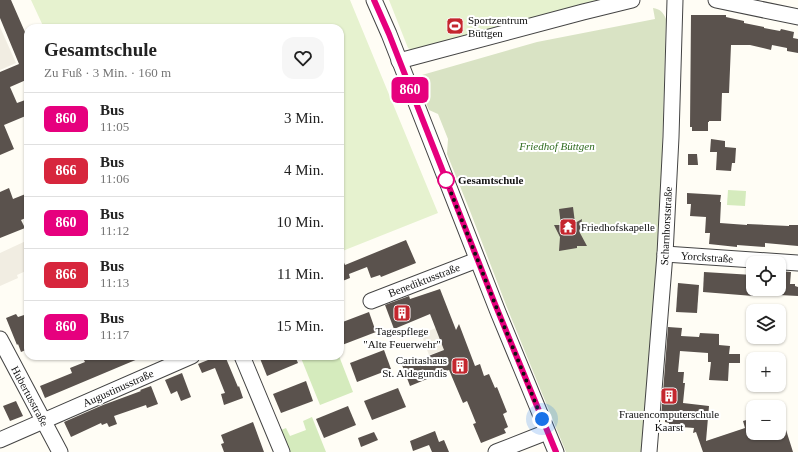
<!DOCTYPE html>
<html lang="de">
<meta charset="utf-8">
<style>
body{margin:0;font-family:"Times New Roman",serif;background:#f6f6f6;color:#222;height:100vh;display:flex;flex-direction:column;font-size:15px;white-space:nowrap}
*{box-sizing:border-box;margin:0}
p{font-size:13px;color:#767676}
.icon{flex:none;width:22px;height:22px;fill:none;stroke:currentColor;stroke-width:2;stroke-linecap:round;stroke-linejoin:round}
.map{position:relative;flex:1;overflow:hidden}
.details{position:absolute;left:24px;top:24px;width:320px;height:336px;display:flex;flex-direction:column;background:#fff;border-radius:12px;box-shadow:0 1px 3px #0004}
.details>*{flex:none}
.badge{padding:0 8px;border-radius:6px;font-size:14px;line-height:26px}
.buttons{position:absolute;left:746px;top:256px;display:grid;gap:8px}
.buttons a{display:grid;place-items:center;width:40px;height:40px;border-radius:8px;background:#fff;box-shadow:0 1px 3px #0004;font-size:20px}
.you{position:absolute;width:20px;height:20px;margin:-10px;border:3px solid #fff;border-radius:50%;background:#1a73e8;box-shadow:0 0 0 6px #1a73e833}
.map>.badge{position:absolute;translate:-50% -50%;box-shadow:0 0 0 2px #fff}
.round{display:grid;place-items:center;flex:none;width:42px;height:42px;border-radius:12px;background:#f6f6f6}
.headline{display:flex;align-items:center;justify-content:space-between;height:68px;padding:0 20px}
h1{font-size:19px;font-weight:700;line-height:30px}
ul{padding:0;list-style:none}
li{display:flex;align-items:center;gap:12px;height:52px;padding:0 20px;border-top:1px solid #e0e0e0}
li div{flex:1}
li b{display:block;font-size:15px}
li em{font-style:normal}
li .badge{min-width:44px;font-weight:700;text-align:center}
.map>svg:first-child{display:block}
</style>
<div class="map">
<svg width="798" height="452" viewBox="0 0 798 452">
<rect width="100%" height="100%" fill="#fffdf5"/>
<g fill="#d5ebbd">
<path d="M728 190 746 191 745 206 727 205Z"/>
<path d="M297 356H339L353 392 320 405 301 358Z"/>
<path d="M312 417 326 452H290L281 430 286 428 290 436 306 430 303 421Z"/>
</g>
<path fill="#d9e3c4" d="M653 8C660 9 663 12 666 19L659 254 642 452H566L506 305 470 211 447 154 448 139 438 114 429 110 415 77 537 42 655 19Z"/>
<g fill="#e6f2cf">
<path d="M31 0H350L438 213 340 252V28H44Z"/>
<path d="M389 0H612L415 51 408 48Z"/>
</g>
<g fill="#f1ede2">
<path d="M0 27 16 63 0 70Z"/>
<path d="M28 240V270L17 275 18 278 0 286V253Z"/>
<path d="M436 328 444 350 429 355 421 334Z"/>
</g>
<g fill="#5a524d">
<path d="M0 0H11L28 39V84L26 80 10 87 17 103 28 99V115L4 125 14 149 0 155V72L19 64 0 18Z"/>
<path d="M691 15H726V17L744 21V23L764 27V28L780 31 781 29 794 32 793 38 798 39V53L787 51V48L772 45 771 50 750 45H731L729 93H722L721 121H709V122H708V131H692V127H690Z"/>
<path d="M711 139 725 141V147L736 148 735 163H732L731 171 716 170 717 152H710Z"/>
<path d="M688 154H697L698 165H688Z"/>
<path d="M9 188 13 199 28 193V217L21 220 25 228 0 238V192Z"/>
<path d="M687 193 721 195 720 202H721L720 223 747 225V224L789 226V225H798V246L765 243V247L737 245V247L709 244 710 233H705L706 217 690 216 691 204H687Z"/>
<path d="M573 207 575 223 582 219 580 233 587 246H577V248L559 251 560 237 554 225H561L559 209Z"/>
<path d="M406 240 416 263 381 277 380 275 371 278 367 267 349 274 350 278 340 282V253L345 265Z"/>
<path d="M779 271 791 272 790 284H795V286L798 287V296L779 295Z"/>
<path d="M704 272 753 275V296L703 292Z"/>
<path d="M678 283 699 285 697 313 676 312Z"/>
<path d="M440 289 456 330 459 324 475 366 480 364 484 376 489 374 495 388 497 387 507 412 503 414 508 427 504 429 506 433 481 443 473 424 476 423 467 401 463 403 449 370 410 386 402 365 418 358V360L444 350 430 314 394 329 385 305 409 296 410 299Z"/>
<path d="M369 312 376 332 342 345 340 339V323Z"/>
<path d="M16 314 18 317 24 315 28 326V349L21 352 18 344 17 345 6 318Z"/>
<path d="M668 327 682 328 681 336 699 337 700 333 719 334V345L730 346 729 354H740V363H729L728 381 709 380 711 362H708V353L680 351 678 372H684L683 383H685L683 403 709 406 706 441 745 428 743 421 753 418V433H779V414H781L793 452H703L696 432 693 433 694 428 669 426V423L665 422V418H661Z"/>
<path d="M384 350 391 369 357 382 350 363Z"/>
<path d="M82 356H92L94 360 104 356H145L45 398 40 386 72 373 70 368 85 362Z"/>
<path d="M218 356H225L238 387 239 386 243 398 224 405 221 394 225 393 215 368 202 373 198 364Z"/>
<path d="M259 356H295L298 363 267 376Z"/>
<path d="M182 373 191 397 181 401 177 391 171 394 165 380Z"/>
<path d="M306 381 313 401 281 413 273 394Z"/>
<path d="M151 386 158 404 147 408 146 405 114 416 117 424 109 427 107 423 102 425 101 423 71 437 64 422 103 405 141 391 140 390Z"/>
<path d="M398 388 406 407 372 420 364 401Z"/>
<path d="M16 401 23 416 10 421 3 406Z"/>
<path d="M348 406 356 425 324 438 316 419Z"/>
<path d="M253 422 264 452H224L221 444 224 443 221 435Z"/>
<path d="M435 431 439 442 444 440 449 452H432L429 445 413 451 410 441Z"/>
<path d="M374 432 378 440 361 447 358 438Z"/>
</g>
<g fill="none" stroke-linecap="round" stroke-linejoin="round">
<g stroke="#444" stroke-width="17">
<g id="minor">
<path d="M374 0 389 34 498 312 556 452"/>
<path d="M716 0 798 17"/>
<path d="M399 61 583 12 632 0"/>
<path d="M665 254 798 263"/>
<path d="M371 301 477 260"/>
<path d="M0 339 60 452"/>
<path d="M242 356 282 452"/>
<path d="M0 440 192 356"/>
<path d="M496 452 547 432"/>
<path d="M649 452 665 254 671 137 675 0"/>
</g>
</g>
<use href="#minor" stroke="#fff" stroke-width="15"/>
</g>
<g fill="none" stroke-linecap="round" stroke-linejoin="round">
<g stroke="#fff" stroke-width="9">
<path id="line" d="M374 0 389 34 495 304 556 452"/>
</g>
<use href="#line" stroke="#e6007e" stroke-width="6"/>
<path stroke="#111" stroke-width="4" stroke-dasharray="0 7.2" d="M446 180 495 304 542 419"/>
</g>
<defs>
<g id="stadium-square" transform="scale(0.9)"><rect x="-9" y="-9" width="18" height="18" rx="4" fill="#c4262e" stroke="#fff"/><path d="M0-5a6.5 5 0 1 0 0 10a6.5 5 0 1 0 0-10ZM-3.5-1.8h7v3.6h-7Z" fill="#fff"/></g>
<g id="temple-square" transform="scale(0.9)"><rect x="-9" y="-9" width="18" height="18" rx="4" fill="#c4262e" stroke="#fff"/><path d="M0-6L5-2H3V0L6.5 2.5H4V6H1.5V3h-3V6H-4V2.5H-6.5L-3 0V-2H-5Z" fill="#fff"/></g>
<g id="building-square" transform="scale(0.9)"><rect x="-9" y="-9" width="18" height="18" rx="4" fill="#c4262e" stroke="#fff"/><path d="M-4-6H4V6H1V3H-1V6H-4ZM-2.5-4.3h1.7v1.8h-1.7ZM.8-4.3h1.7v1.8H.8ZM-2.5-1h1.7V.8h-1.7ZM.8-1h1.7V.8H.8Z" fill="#fff"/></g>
</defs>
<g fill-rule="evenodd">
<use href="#stadium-square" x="455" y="26"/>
<use href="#temple-square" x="568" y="227"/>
<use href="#building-square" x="402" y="313"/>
<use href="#building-square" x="460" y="366"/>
<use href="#building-square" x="669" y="396"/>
</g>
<circle fill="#fff" stroke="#e6007e" stroke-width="2" cx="446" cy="180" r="8"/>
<g text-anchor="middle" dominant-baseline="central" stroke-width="4" stroke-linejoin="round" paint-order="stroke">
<g font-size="11" fill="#111" stroke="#fff" text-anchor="start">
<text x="468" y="20">Sportzentrum<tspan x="468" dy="13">Büttgen</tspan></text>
<text x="581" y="227">Friedhofskapelle</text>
<text x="402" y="331" text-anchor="middle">Tagespflege<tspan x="402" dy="13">"Alte Feuerwehr"</tspan></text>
<text x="447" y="360" text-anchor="end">Caritashaus<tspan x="447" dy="13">St. Aldegundis</tspan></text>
<text x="669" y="414" text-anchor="middle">Frauencomputerschule<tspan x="669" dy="13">Kaarst</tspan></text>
</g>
<g font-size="11" font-style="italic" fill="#2f6b1f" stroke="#fff">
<text x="557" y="146">Friedhof Büttgen</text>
</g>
<g font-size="11" font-weight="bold" fill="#111" stroke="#fff" text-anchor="start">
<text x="458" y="180">Gesamtschule</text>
</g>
<g font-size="11" fill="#111" stroke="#fff">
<text transform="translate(666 226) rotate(-87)">Scharnhorststraße</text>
<text transform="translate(707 257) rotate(4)">Yorckstraße</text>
<text transform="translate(424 280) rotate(-21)">Benediktusstraße</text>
<text transform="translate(118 388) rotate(-24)">Augustinusstraße</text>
<text transform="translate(30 396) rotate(62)">Hubertusstraße</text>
</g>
</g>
</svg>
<div class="buttons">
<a><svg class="icon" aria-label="locate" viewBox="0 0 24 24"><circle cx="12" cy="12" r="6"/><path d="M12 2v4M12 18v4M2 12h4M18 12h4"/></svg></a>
<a><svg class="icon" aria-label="layers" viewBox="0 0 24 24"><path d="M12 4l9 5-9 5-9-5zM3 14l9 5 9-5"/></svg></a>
<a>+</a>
<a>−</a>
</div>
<div class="you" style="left:542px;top:419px"></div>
<b class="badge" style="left:410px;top:90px;background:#e6007e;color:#fff">860</b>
<section class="details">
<div class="headline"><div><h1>Gesamtschule</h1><p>Zu Fuß · 3 Min. · 160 m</p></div><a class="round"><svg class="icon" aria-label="heart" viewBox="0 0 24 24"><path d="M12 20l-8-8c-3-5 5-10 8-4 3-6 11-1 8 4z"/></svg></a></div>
<ul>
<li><span class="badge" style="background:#e6007e;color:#fff">860</span><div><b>Bus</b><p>11:05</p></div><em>3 Min.</em></li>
<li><span class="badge" style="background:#d7263d;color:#fff">866</span><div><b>Bus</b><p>11:06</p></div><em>4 Min.</em></li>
<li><span class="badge" style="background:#e6007e;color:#fff">860</span><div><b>Bus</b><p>11:12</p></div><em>10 Min.</em></li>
<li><span class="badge" style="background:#d7263d;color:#fff">866</span><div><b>Bus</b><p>11:13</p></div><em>11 Min.</em></li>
<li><span class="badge" style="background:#e6007e;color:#fff">860</span><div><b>Bus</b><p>11:17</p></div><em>15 Min.</em></li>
</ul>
</section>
</div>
